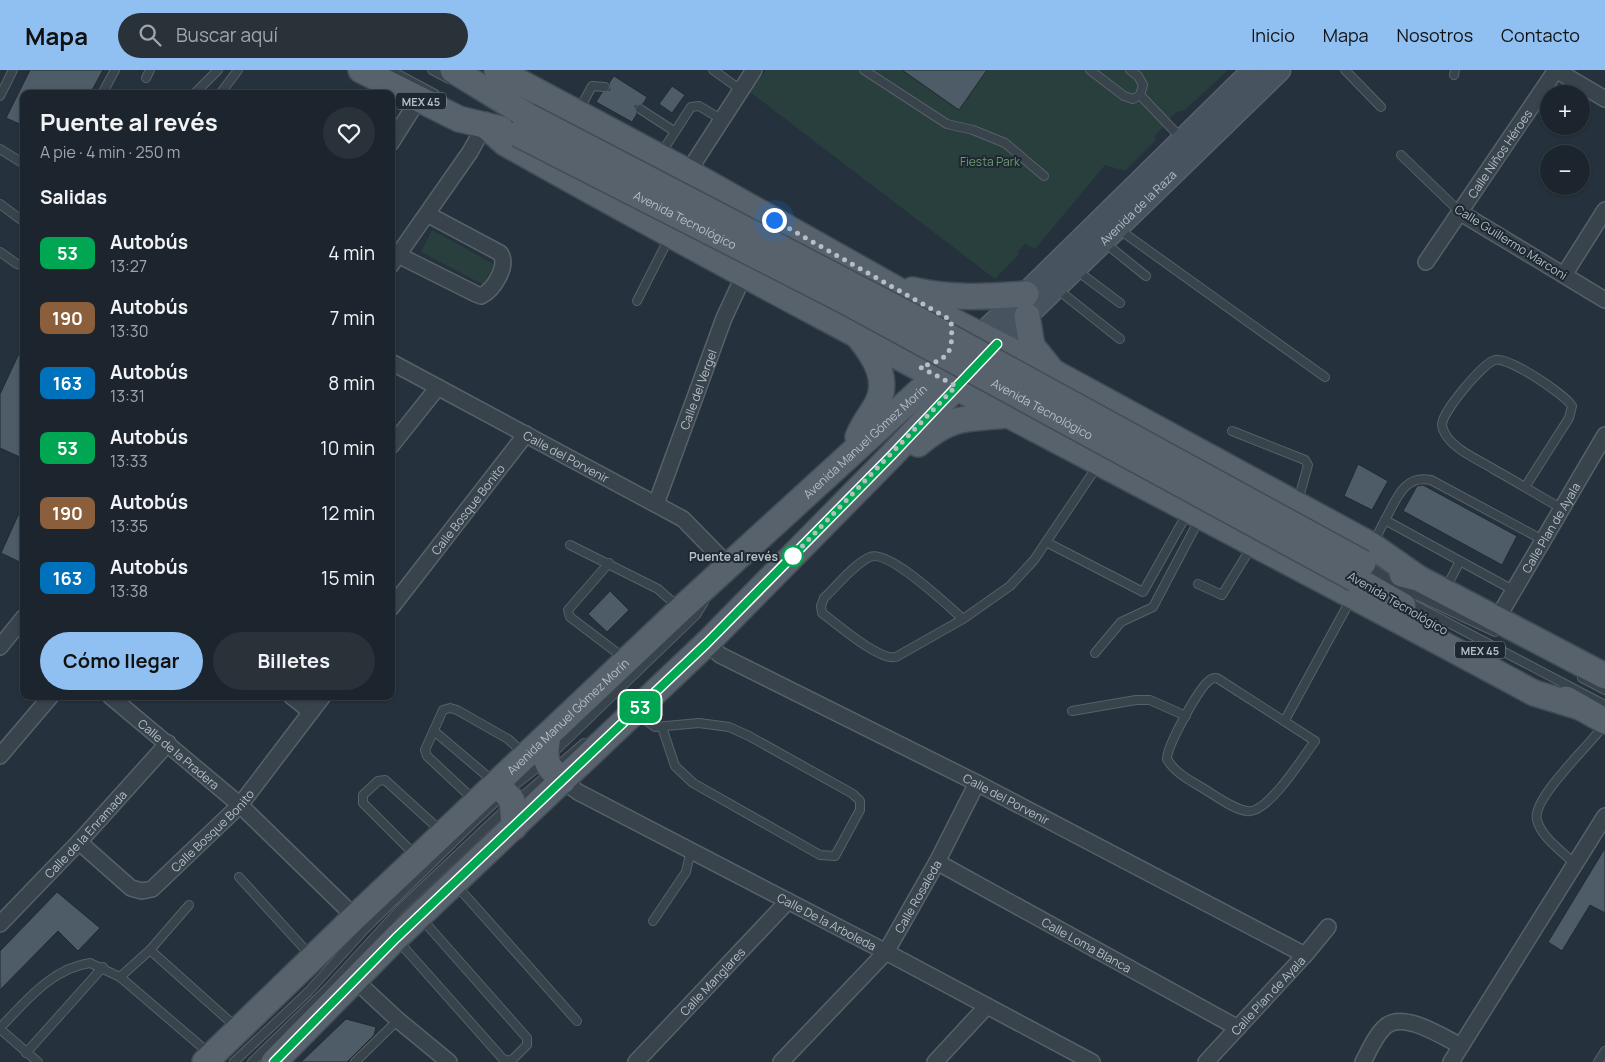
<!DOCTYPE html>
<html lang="es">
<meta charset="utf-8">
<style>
body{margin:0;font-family:Manrope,sans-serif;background:#293139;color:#f1f3f6;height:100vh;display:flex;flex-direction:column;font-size:19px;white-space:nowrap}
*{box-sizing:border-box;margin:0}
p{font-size:16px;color:#a0a5aa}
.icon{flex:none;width:28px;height:28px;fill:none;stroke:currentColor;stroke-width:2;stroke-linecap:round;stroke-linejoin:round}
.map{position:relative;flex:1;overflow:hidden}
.panel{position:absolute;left:20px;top:20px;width:375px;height:610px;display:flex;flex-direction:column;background:#1c252d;border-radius:10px;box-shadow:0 1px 4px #0004,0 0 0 1px #3a4249}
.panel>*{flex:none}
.badge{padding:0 10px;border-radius:8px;font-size:18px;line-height:32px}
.controls{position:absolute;left:1540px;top:15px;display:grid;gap:10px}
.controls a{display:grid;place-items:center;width:50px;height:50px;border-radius:50%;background:#1c252d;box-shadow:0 1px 4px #0004,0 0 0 1px #3a4249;font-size:25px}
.you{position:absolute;width:25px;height:25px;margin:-12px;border:4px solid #fff;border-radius:50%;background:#1a73e8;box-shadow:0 0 0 8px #1a73e833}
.map>.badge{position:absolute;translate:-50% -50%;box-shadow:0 0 0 2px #fff}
h2{padding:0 20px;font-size:19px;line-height:45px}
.round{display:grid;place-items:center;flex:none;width:52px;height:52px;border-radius:26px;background:#293139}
.overview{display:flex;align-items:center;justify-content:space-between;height:85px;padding:0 20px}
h1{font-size:24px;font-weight:700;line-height:38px}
.button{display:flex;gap:10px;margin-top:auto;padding:10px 20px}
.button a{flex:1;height:58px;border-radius:30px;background:#90c0f1;color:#111;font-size:20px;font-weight:700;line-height:58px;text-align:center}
.button a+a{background:#293139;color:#f1f3f6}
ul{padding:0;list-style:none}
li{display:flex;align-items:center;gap:15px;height:65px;padding:0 20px}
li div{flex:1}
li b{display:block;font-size:19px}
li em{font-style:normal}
li .badge{min-width:55px;font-weight:700;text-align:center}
header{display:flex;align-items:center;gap:30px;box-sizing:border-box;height:70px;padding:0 25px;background:#90c0f1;color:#111}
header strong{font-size:24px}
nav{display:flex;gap:28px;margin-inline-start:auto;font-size:18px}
.search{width:350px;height:45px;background:#293139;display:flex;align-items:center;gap:12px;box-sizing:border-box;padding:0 18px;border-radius:28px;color:#a0a5aa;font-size:19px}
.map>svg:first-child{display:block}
</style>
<header>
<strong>Mapa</strong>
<div class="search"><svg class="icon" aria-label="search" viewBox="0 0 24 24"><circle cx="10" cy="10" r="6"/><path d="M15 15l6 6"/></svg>Buscar aquí</div>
<nav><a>Inicio</a><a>Mapa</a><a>Nosotros</a><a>Contacto</a></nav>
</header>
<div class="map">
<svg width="1605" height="992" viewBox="0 0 1605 992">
<rect width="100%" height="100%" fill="#25313c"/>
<g fill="#283f3e">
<path d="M766 0H1228L1185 40 1176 42 1154 67 1156 70 1125 101 1105 95 1035 179 1025 174 1017 182 1019 184 995 209 750 22Z"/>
<path d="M432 160 494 194 484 215 421 182Z"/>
</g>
<g fill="#4e5c67" stroke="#202a33">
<path d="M30 0H103L90 24H24V56L6 48Z"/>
<path d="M902 0H987L959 40Z"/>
<path d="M614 6 647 27 643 34 635 36 637 44 632 52 596 32 602 22 610 20 609 13Z"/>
<path d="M672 16 685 25 672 43 659 34Z"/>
<path d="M24 273V389L0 378V324Z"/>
<path d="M1358 394 1388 411 1372 440 1344 426Z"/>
<path d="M1423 415 1517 466 1502 495 1403 441 1417 416Z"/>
<path d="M24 432V494L1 483Z"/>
<path d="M610 521 629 540 607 562 588 544Z"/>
<path d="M1605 778V843L1590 835 1562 881 1548 872Z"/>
<path d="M57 822 100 858 78 881 58 861 0 920V881Z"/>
<path d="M346 949 376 957 374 965 347 992H301Z"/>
</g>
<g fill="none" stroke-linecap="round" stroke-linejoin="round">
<g stroke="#57616a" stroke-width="10">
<g id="lane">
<path d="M390 0 435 24"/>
<path d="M432 0 449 9"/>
<path d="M713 0 741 20"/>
<path d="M864 0 947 54 973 60 1005 73 1044 106"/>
<path d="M1090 0 1124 26 1133 29 1140 25 1143 15 1138 6 1130 0"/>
<path d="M1345 0 1381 37"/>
<path d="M1454 5 1455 0"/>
<path d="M146 8 150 0"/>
<path d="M102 24 115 0"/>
<path d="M194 24 218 0"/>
<path d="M220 24 238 0"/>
<path d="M1140 25 1181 68"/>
<path d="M0 26 13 0"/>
<path d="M640 39 674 61"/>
<path d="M579 40 592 16 605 17"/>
<path d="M0 79 24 94"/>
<path d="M660 85 691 37 699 36 721 49"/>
<path d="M1401 85 1461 143"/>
<path d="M0 134 24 152"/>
<path d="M1117 158 1325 307"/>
<path d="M1105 173 1146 206"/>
<path d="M0 182 17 194 24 195"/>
<path d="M1076 200 1120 233"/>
<path d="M1057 219 1120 269"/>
<path d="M637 231 669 168"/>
<path d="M1232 361 1305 390 1308 395 1298 431"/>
<path d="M1525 417 1569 348 1572 336C1564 324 1508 286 1495 290 1483 293 1443 341 1442 354 1442 358 1445 364 1448 368 1459 382 1479 390 1495 400 1517 412 1539 426 1561 438"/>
<path d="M1046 472 1143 522 1188 442"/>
<path d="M1373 473 1385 450"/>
<path d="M570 475 658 519 677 536"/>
<path d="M609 493 568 540 570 547 624 588"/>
<path d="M1366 494 1405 520 1495 562"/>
<path d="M1198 514 1222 525 1252 476"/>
<path d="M1446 518 1460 491"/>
<path d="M1513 520 1385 450C1396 431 1403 404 1431 410L1543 470"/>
<path d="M1407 531 1605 635"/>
<path d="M963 549C948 536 889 479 870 487 855 493 836 517 824 528L821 536 822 543C837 554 879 591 896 587L963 549 1010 516 1034 490 1098 395"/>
<path d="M1095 583 1121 552 1153 537 1200 448"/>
<path d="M1217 608 1315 671C1303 687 1267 745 1247 741 1234 739 1220 729 1209 722 1194 712 1176 705 1167 689 1167 676 1199 617 1210 610 1212 608 1215 608 1217 608Z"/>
<path d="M1582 608 1605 620"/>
<path d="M1072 641 1136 630H1150L1186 646"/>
<path d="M637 644 655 657 699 653 729 657 749 666 853 724 860 731V740L835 786 820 785 693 713 675 696 662 657"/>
<path d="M1285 650 1351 529"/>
<path d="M434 661 493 711"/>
<path d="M553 683 696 545 704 532"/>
<path d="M474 730 427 686 425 680 443 640 450 638 457 640 508 669 523 683"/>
<path d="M517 731 584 673"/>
<path d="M415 785 363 733V725L378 711 385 710 441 761"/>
<path d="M1575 794C1563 782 1541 767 1537 750 1531 729 1590 675 1604 655"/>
<path d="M239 807 310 885"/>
<path d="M457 816 577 951"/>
<path d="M653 851 686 802 691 780"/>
<path d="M399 872 503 989 511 991 527 975V968L421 848"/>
<path d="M150 880 236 957"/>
<path d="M120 907 150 880 189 835"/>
<path d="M0 958C25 932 52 898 90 893L120 907 210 984"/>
<path d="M0 959 38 992"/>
<path d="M26 983 103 897"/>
<path d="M234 992 308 922 365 859 472 754 506 722 543 693"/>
<path d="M252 992 328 918 400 839 507 738"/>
<path d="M355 992 398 950"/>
<path d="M1598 992 1605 981"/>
</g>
</g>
<g stroke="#57616a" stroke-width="18">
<g id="street">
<path d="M1556 0 1605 29"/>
<path d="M391 73 418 30"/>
<path d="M688 102 754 0"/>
<path d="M1461 143 1605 230"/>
<path d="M398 185 476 224 481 226C494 220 509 195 500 183L427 144"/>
<path id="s1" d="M1426 192 1556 0"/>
<path d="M391 195 470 82 485 55"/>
<path d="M1564 205 1605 140"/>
<path id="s2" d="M391 292 683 449 728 495"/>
<path d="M391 376 438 317"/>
<path id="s3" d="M656 434 724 248 744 205"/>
<path id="s4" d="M391 538 526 364"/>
<path id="s5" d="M1497 549 1605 365"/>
<path id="s6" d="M707 573 720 585 977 713 1305 885"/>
<path d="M0 577 24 547"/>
<path id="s7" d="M110 626 240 735 355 847"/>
<path d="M291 626 311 642"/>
<path d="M0 686 51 626"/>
<path id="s8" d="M563 711 578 722 886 882 1092 992"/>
<path id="s9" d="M79 772 131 818 142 821 152 819 240 735 323 626"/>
<path id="s10" d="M937 792 1238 958"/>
<path id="s11" d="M0 854 79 772 168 673"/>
<path d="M355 910 398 950 449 992"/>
<path id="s12" d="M636 992 788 831"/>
<path id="s13" d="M781 992 886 882 937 792 977 713"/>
<path d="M935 992 987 936"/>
<path id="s14" d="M1206 992 1305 885 1328 857"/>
<path d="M1363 992C1369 981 1376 964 1386 956 1404 941 1443 967 1461 976"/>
<path d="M1451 992 1605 746"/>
</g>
</g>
<g stroke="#57616a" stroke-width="25">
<g id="secondary">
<path d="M981 265 1026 224 1254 0"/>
<path id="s15" d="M997 274 1279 0"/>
</g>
</g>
<g stroke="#424c55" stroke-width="28">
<g id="primary">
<path d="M361 0 459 49 501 59"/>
<path d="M453 0 528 46"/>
<path d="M497 0 688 102 951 250 1055 303 1371 475 1418 508"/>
<path d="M485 55 505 73C844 264 1192 438 1534 623L1580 637"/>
<path d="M912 220C951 229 987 227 1026 224"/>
<path d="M1027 246 1032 276 1049 297"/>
<path d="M858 367C863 354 871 345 877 334 890 309 874 286 859 267"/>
<path d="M918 374C952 345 966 349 1008 345"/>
<path d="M1402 504 1418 508 1605 606"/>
<path d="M1355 509 1403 536"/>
<path d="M1566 629 1605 651"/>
<path d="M548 666C544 690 544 694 563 711"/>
<path d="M497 714 512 730 514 757"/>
<path id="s16" d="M205 992 355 847 681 539 981 265"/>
<path d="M274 992 396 868 707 573 891 386 968 305"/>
</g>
</g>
<use href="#lane" stroke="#39434c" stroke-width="8"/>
<use href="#street" stroke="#39434c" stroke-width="15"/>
<use href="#secondary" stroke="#47535f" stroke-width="22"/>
<use href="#primary" stroke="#57626c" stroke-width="25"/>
<g stroke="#424c55" stroke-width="28" stroke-linecap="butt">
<g id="primary-bridge">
<path d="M528 46 919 250 1363 493"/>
<path id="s17" d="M518 64 843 230 1355 509"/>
</g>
</g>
<use href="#primary-bridge" stroke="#57626c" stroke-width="25"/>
</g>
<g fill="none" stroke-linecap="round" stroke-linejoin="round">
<g stroke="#fff" stroke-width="11">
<path id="line" d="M274 992 396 868 707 573 891 386 997 274"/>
</g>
<use href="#line" stroke="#00a651" stroke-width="8"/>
<path stroke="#b5bec7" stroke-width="5" stroke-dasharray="0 9" d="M774 150 951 250C953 282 952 288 920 297L956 316 793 486"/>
</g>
<circle fill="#fff" stroke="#00a651" stroke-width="2.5" cx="793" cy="486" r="10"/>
<g text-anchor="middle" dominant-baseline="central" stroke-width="4" stroke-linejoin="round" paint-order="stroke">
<g fill="#1e2831" stroke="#88919a" stroke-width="1">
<rect x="396" y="22.5" width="50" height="17" rx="4"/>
<rect x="1455" y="571.5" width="50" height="17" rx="4"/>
</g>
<g font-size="11" font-weight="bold" fill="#b5bec7">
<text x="421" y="31">MEX 45</text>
<text x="1480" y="580">MEX 45</text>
</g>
<g font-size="12" fill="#b5bec7" stroke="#1e2831">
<text stroke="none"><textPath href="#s1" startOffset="131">Calle Niños Héroes</textPath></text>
<text stroke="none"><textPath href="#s15" startOffset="196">Avenida de la Raza</textPath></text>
<text stroke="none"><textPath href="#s17" startOffset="188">Avenida Tecnológico</textPath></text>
<text transform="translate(1511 172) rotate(32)">Calle Guillermo Marconi</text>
<text stroke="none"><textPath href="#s3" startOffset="122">Calle del Vergel</textPath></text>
<text stroke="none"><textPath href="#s17" startOffset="592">Avenida Tecnológico</textPath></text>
<text stroke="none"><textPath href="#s16" startOffset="906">Avenida Manuel Gómez Morín</textPath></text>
<text stroke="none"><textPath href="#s2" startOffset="199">Calle del Porvenir</textPath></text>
<text stroke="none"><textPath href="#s4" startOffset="125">Calle Bosque Bonito</textPath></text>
<text stroke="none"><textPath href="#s5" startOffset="106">Calle Plan de Ayala</textPath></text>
<text transform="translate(1398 533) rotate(30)">Avenida Tecnológico</text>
<text stroke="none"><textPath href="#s16" startOffset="501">Avenida Manuel Gómez Morín</textPath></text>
<text stroke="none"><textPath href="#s7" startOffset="90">Calle de la Pradera</textPath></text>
<text stroke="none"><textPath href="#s6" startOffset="338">Calle del Porvenir</textPath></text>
<text stroke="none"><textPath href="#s9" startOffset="175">Calle Bosque Bonito</textPath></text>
<text stroke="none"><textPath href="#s11" startOffset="124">Calle de la Enramada</textPath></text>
<text stroke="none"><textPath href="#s13" startOffset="216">Calle Rosaleda</textPath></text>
<text stroke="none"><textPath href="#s8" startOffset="299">Calle De la Arboleda</textPath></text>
<text stroke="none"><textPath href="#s10" startOffset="171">Calle Loma Blanca</textPath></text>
<text stroke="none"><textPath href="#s12" startOffset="111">Calle Manglares</textPath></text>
<text stroke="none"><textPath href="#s14" startOffset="91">Calle Plan de Ayala</textPath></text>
</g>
<g font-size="12" fill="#6e9772" stroke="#1e2831">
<text x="990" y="91">Fiesta Park</text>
</g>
<g font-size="12" font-weight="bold" fill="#b5bec7" stroke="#1e2831" text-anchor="end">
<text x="778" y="486">Puente al revés</text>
</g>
</g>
</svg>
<div class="controls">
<a>+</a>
<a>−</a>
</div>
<div class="you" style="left:774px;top:150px"></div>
<b class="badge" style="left:640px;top:637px;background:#00a651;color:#fff">53</b>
<section class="panel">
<div class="overview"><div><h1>Puente al revés</h1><p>A pie · 4 min · 250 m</p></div><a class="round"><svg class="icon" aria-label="heart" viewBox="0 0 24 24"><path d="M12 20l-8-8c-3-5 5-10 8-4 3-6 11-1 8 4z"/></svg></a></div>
<h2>Salidas</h2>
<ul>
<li><span class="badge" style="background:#00a651;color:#fff">53</span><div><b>Autobús</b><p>13:27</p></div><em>4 min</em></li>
<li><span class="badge" style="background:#8b5e3c;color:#fff">190</span><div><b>Autobús</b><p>13:30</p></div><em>7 min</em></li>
<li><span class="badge" style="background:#0072bc;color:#fff">163</span><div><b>Autobús</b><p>13:31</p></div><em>8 min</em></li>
<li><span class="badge" style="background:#00a651;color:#fff">53</span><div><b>Autobús</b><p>13:33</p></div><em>10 min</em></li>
<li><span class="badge" style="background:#8b5e3c;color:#fff">190</span><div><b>Autobús</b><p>13:35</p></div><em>12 min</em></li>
<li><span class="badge" style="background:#0072bc;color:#fff">163</span><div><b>Autobús</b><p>13:38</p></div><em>15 min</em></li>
</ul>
<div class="button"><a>Cómo llegar</a><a>Billetes</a></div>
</section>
</div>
